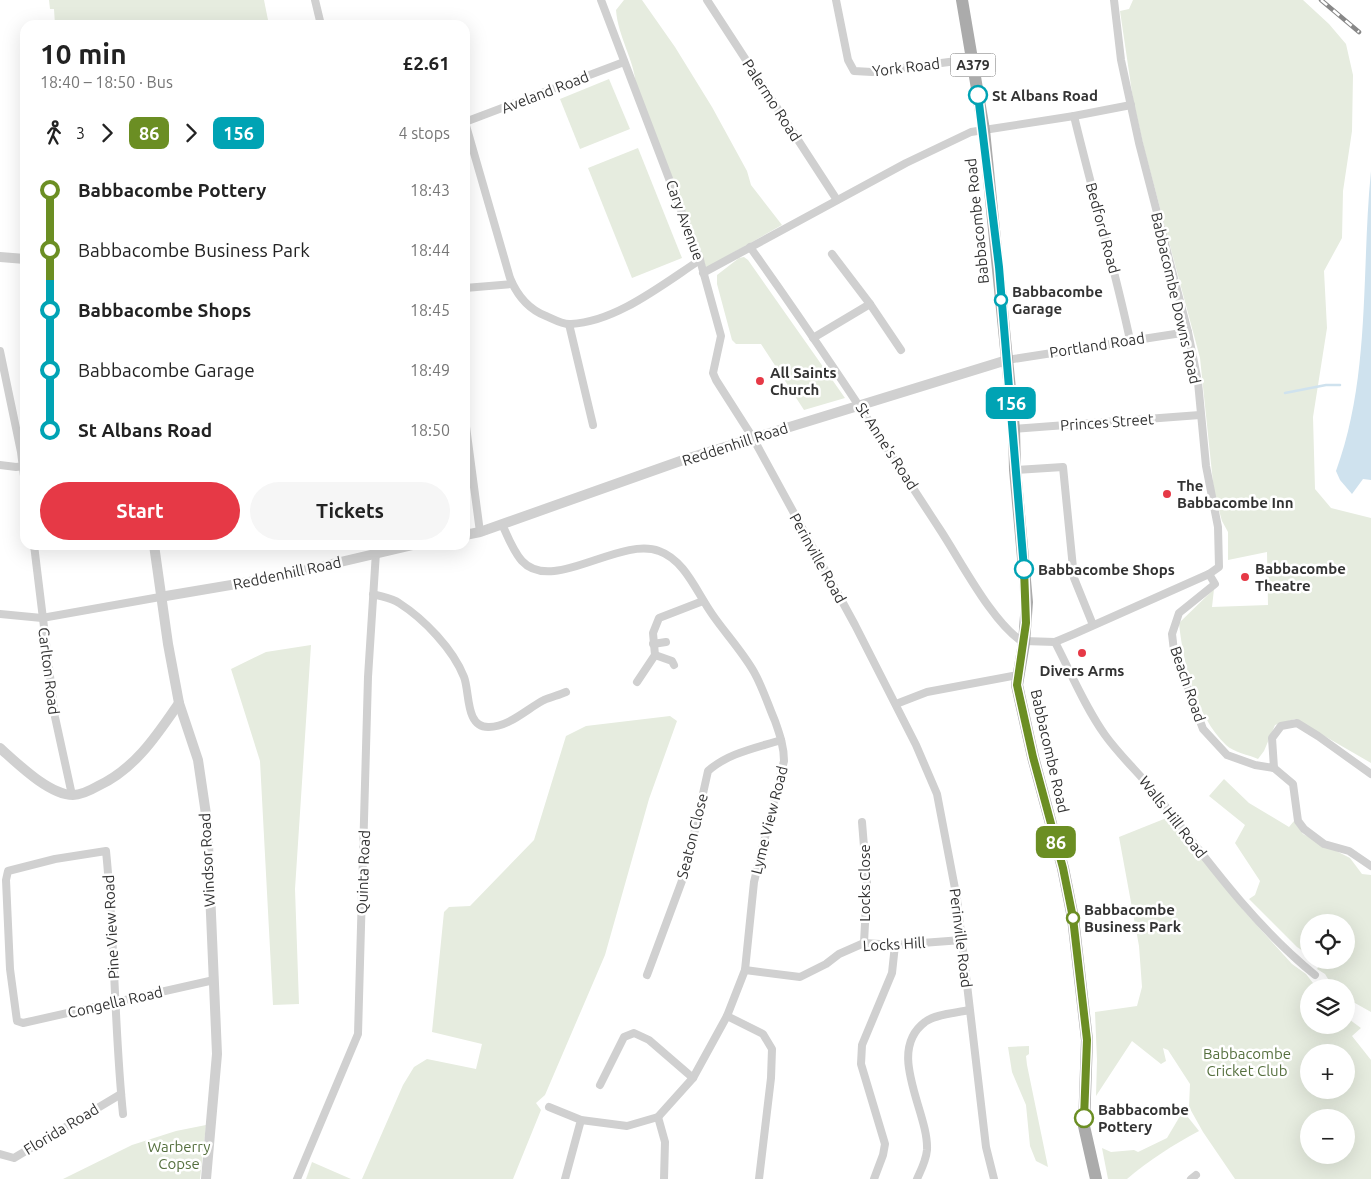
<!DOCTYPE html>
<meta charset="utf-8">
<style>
body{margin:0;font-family:Ubuntu,sans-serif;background:#f6f6f6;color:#222;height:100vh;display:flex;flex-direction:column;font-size:19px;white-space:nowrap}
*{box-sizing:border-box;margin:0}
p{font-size:16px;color:#767676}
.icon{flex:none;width:28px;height:28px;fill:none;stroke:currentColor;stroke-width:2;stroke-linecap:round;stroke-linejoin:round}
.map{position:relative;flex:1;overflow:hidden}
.panel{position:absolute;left:20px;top:20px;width:450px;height:530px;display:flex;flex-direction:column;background:#fff;border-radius:15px;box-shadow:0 5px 20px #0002}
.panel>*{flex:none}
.badge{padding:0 10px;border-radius:8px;font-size:18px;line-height:32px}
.fabs{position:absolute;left:1300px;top:914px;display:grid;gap:10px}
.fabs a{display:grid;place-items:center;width:55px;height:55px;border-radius:50%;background:#fff;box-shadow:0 5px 20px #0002;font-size:25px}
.map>.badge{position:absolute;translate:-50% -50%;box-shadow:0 0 0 2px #fff}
.legs{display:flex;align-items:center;gap:8px;height:55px;padding:0 20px;font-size:16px}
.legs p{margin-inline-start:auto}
.head{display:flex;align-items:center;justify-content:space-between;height:85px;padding:0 20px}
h1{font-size:28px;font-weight:700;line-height:38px}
.button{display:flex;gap:10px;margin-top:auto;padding:10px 20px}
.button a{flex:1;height:58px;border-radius:30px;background:#e63946;color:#fff;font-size:20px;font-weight:700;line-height:58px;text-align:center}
.button a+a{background:#f6f6f6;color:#222}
ul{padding:0 20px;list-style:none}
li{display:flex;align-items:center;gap:18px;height:60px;font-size:19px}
li i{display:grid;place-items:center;width:8px;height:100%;margin:0 6px;background:currentColor}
li i::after{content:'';width:12px;height:12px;margin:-6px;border:4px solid;border-radius:50%;background:#fff}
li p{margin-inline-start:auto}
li:first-child i{background:linear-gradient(#0000 50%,currentColor 0)}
li:last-child i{background:linear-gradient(currentColor 50%,#0000 0)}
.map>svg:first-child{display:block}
</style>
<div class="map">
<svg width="1371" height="1179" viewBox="0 0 1371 1179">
<rect width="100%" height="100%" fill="#fff"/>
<g fill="#e6ecdf" fill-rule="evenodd">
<path d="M49 0H264L269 25H55L54 9H50Z"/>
<path d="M624 0H642L675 47 712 107 747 171 751 185 782 225 706 268 700 249 636 85C634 59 618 37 616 10Z"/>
<path d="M1133 0H1303L1329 24 1346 44 1353 75 1352 131 1343 191 1342 238 1324 271 1327 328 1313 417 1315 489 1331 508 1371 518V763L1295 719 1275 725 1264 751 1258 759C1249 755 1233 752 1226 745 1196 716 1183 663 1179 623L1214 589 1212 607 1268 605 1267 552 1228 560V532L1222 521 1214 492 1200 358 1144 148 1133 99 1120 11 1129 9Z"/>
<path d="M609 79 630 129 580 149 560 99Z"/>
<path d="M638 148 682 258 632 278 588 168Z"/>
<path d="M744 257 748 260 845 398 804 410 761 344H736L732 340 717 284V275L739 258Z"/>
<path d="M311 645 295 889 299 1004 273 1005 260 761 231 669 266 652Z"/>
<path d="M670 716 677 721 649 799 605 955 545 1095 536 1103 541 1110 513 1179H362L403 1085 414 1067 427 1059 476 1069 482 1044 432 1032 444 912 449 907 470 906 534 840 566 736 586 726Z"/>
<path d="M1224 779 1249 803 1289 827 1294 821 1303 834 1350 858 1362 874 1371 875V1012L1346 998V988L1333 987 1325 974 1317 969 1321 963 1316 960H1346V922H1309V955L1297 947 1249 899 1255 895 1260 881 1235 843 1245 825 1209 796Z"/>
<path d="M1174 815 1244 911 1292 964 1306 974 1316 987 1309 988V1025H1346V1017L1361 1028 1352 1036 1371 1060V1179H1235L1203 1132 1189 1107 1190 1084 1168 1050 1163 1048 1166 1061 1161 1064 1132 1041 1096 1096 1097 1060 1095 1012 1137 1006 1142 987 1139 946 1119 837ZM1309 1052H1346V1090H1309ZM1309 1118H1346V1155H1309Z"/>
<path d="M1029 1046V1054L1026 1056 1027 1065 1048 1167 1036 1161 1030 1146 1026 1105 1012 1072 1008 1047Z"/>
<path d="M1183 1111 1199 1131C1173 1145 1149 1160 1127 1179H1108L1102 1148 1111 1152 1134 1150 1138 1152 1167 1138Z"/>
<path d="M206 1125 200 1179H63L132 1145 176 1131Z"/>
<path d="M312 1162 351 1179H306Z"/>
</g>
<path fill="#cfe2ee" d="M1371 171V480L1363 479 1352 494 1340 480 1336 471C1371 376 1361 271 1371 171Z"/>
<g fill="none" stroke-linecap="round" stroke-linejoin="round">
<path stroke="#cfe2ee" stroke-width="2.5" d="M1285 393 1326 385H1340"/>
<g stroke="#d0d0d0" stroke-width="8">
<path d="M315 0 321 25"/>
<path d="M601 0 700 260 721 336 713 373 716 380 753 438 855 625 916 745 937 794 957 899 986 1147 994 1179"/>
<path d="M707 0 837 200"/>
<path d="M836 0 848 60 854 71 872 72 972 59"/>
<path d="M624 62 465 122 510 278C517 295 528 309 546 316 553 319 563 325 571 324 616 322 663 284 700 260"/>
<path d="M1074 116C1092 191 1114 265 1130 340"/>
<path d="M750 247C816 339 877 433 939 528 961 561 992 623 1024 643"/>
<path d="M832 254 870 304"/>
<path d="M703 273 906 163 971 132 1074 116 1131 105"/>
<path d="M465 288 512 284"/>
<path d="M569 324 593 425"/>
<path d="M813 338 870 304 901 350"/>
<path d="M0 351 21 452 25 484"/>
<path d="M1007 360 1188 332"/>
<path d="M465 419 480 532"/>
<path d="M1014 429 1200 415"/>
<path d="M0 465 16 467 25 466"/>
<path d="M1015 470 1063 467 1074 578 1093 625"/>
<path d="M502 524C507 535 513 551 522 561 552 594 620 536 659 551 685 560 697 593 712 614 725 633 742 651 754 672 763 688 768 705 775 721 780 735 784 747 784 761L754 882 745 970 727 1016 693 1078 658 1117 627 1126 581 1120 549 1107"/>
<path d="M34 545 55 717 72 795"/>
<path d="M1209 574 1215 584 1179 613 1172 634 1174 651 1203 729 1227 755 1255 765 1274 768 1272 738 1281 726 1297 723 1318 736 1371 774"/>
<path d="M373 594C382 597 392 598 399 603 424 619 453 649 464 677 470 692 465 728 489 727 509 727 528 708 544 700 551 697 559 695 566 692"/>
<path d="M0 614 42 618 160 597"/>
<path d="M1024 641 1055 642 1074 634 1209 574 1219 567 1218 527 1206 466 1198 382 1188 332 1139 143 1121 60 1114 0"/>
<path d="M1055 642C1071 673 1085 707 1105 735 1120 756 1139 773 1155 793 1204 856 1252 924 1315 975"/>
<path d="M653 644 666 642"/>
<path d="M655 655 672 661 674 665"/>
<path d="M637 682 655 655 653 633 659 618 703 601"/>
<path d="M896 704 927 692 1018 675"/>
<path d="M1274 768 1293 784 1298 821 1304 829 1324 844 1349 851 1371 866"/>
<path d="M862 822 867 884 864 943"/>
<path d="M745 970 800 977 826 964 839 954 864 943 895 945 962 940"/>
<path d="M647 975 686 870 708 771C728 753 756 748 781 740"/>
<path d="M727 1016 763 1034 772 1049 771 1078 759 1179"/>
<path d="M600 1085 624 1037 634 1033 649 1040 693 1078"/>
<path d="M123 1114C114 1027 115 938 106 851L55 859 8 871 6 880 10 969 17 1021 23 1023 214 980"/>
<path d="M658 1117 665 1142 664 1179"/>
<path d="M0 1154 14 1158 121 1094"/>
<path d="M297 1179 358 1034 368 677 376 552"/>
<path d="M565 1179 581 1120"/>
<path d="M874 1179 883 1155 885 1144 861 1064 862 1045 892 973 895 945"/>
<path d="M917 1179C921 1170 926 1161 927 1150 929 1112 885 1052 925 1022 935 1014 956 1013 969 1010"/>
<path d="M1191 1179 1196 1175"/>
</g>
<g stroke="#d0d0d0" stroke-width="10">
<path d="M0 257 25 259"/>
<path d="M465 535 480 532 686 459 1007 360"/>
<path d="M154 545 168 644 179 703 198 760 207 821 217 1054 206 1179"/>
<path d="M160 597 272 578 413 545"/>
<path d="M0 748C17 763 49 795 73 795 81 795 91 790 98 786 135 769 157 735 179 703"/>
</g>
<path stroke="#ababab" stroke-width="12" d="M962 0 984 130 1014 429 1015 470 1027 602 1024 643 1017 685 1033 757 1063 868 1073 918 1087 1040 1084 1126 1096 1179"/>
<g stroke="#888" stroke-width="4.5">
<path id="rail" d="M1321 0 1359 32"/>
</g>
<use href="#rail" stroke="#fff" stroke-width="2.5" stroke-dasharray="8" stroke-linecap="butt"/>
</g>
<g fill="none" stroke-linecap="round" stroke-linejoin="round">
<g stroke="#fff" stroke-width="11">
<path id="line-1" d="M1024 569 1026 623 1017 685 1033 757 1063 868 1073 918 1087 1040 1084 1118"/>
</g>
<g stroke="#fff" stroke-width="11">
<path id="line-2" d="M978 95 999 267 1024 569"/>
</g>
<use href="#line-1" stroke="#6b8e23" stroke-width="8"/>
<use href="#line-2" stroke="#00a3b4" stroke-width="8"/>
</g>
<g fill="#fff" stroke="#00a3b4" stroke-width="2.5">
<circle cx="978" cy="95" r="9"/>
<circle cx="1001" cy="300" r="6"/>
<circle cx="1024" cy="569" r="9"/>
</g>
<g fill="#e63946" stroke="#fff" stroke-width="2">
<circle cx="760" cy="381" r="5"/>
<circle cx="1167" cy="494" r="5"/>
<circle cx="1245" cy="577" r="5"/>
<circle cx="1082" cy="653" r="5"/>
</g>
<g fill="#fff" stroke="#6b8e23" stroke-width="2.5">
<circle cx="1073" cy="918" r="6"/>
<circle cx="1084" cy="1118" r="9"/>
</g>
<g text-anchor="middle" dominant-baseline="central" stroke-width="5" stroke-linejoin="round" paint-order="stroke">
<rect fill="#fff" stroke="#707070" stroke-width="1" x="950.5" y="53.5" width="45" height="23" rx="4"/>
<g font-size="14" font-weight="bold" fill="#333">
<text x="973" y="65">A379</text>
</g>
<g font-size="15" fill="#333" stroke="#fff">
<text transform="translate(906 67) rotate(-7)">York Road</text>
<text transform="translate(545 92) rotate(-21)">Aveland Road</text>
<text transform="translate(772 100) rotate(57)">Palermo Road</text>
<text transform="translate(685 220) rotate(70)">Cary Avenue</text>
<text transform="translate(977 221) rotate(-96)">Babbacombe Road</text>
<text transform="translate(1103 228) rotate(75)">Bedford Road</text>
<text transform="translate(1176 298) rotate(77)">Babbacombe Downs Road</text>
<text transform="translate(1097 345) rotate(-9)">Portland Road</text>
<text transform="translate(1107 422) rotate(-4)">Princes Street</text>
<text transform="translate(735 444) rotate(-18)">Reddenhill Road</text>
<text transform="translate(887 446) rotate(57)">St Anne's Road</text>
<text transform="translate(818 558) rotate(61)">Perinville Road</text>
<text transform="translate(287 573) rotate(-12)">Reddenhill Road</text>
<text transform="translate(49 671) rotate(83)">Carlton Road</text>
<text transform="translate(1188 684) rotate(71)">Beach Road</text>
<text transform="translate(1050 751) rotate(77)">Babbacombe Road</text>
<text transform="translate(1173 817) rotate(52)">Walls Hill Road</text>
<text transform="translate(769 820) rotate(-76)">Lyme View Road</text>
<text transform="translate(692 836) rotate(-76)">Seaton Close</text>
<text transform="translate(207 860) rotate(-93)">Windsor Road</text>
<text transform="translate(363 872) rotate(-88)">Quinta Road</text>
<text transform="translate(864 883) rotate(-90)">Locks Close</text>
<text transform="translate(111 927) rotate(-93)">Pine View Road</text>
<text transform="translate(961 938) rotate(83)">Perinville Road</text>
<text transform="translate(894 944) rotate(-3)">Locks Hill</text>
<text transform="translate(115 1002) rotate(-13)">Congella Road</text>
<text transform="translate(61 1129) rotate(-31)">Florida Road</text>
</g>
<g font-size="15" font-weight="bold" fill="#333" stroke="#fff" text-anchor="start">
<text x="992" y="95">St Albans Road</text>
<text x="1012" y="291">Babbacombe<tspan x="1012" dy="17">Garage</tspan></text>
<text x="1038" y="569">Babbacombe Shops</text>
<text x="1084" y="909">Babbacombe<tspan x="1084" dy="17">Business Park</tspan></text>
<text x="1098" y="1109">Babbacombe<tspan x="1098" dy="17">Pottery</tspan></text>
</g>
<g font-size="15" font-weight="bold" fill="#333" stroke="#fff" text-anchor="start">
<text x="770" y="372">All Saints<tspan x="770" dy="17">Church</tspan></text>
<text x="1177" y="485">The<tspan x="1177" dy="17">Babbacombe Inn</tspan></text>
<text x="1255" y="568">Babbacombe<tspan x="1255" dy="17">Theatre</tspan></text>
<text x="1082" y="670" text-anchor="middle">Divers Arms</text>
</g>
<g font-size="15" fill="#56703f" stroke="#fff">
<text x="1247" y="1053">Babbacombe<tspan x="1247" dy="17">Cricket Club</tspan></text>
<text x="179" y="1146">Warberry<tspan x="179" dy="17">Copse</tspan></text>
</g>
</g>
</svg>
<div class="fabs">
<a><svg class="icon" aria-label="locate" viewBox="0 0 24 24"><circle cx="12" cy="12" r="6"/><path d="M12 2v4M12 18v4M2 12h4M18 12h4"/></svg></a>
<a><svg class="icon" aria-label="layers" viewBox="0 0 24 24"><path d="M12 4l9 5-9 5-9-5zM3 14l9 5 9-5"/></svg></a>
<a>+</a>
<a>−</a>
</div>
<b class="badge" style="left:1056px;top:842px;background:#6b8e23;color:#fff">86</b>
<b class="badge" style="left:1011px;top:403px;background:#00a3b4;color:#fff">156</b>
<section class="panel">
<div class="head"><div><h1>10 min</h1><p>18:40 – 18:50 · Bus</p></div><b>£2.61</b></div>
<div class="legs"><svg class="icon" aria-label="walk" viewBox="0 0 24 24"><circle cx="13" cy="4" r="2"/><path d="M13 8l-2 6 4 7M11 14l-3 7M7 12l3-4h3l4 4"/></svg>3<svg class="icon" aria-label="forward" viewBox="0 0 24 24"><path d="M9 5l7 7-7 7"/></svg><b class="badge" style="background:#6b8e23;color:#fff">86</b><svg class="icon" aria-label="forward" viewBox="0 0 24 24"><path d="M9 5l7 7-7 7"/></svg><b class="badge" style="background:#00a3b4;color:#fff">156</b><p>4 stops</p></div>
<ul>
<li><i style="color:#6b8e23"></i><b>Babbacombe Pottery</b><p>18:43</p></li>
<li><i style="color:#6b8e23"></i><span>Babbacombe Business Park</span><p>18:44</p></li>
<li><i style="color:#00a3b4"></i><b>Babbacombe Shops</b><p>18:45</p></li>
<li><i style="color:#00a3b4"></i><span>Babbacombe Garage</span><p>18:49</p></li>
<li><i style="color:#00a3b4"></i><b>St Albans Road</b><p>18:50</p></li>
</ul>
<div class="button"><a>Start</a><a>Tickets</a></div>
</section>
</div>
